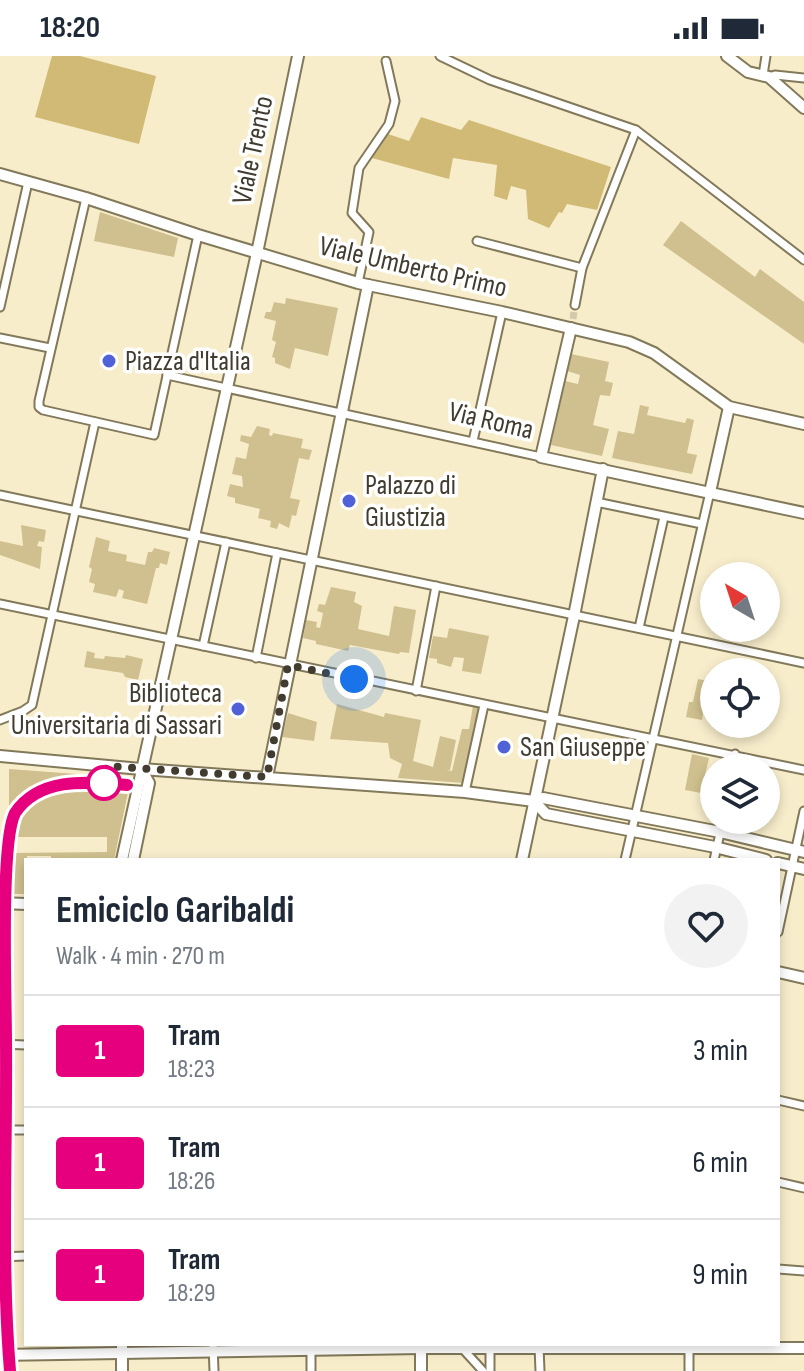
<!DOCTYPE html>
<meta charset="utf-8">
<style>
body{margin:0;font-family:"Sofia Sans Condensed",sans-serif;background:#f2f2f3;color:#1f2937;height:100vh;display:flex;flex-direction:column;font-size:30px;white-space:nowrap}
*{box-sizing:border-box;margin:0}
p{font-size:26px;color:#747a83}
.icon{flex:none;width:44px;height:44px;fill:none;stroke:currentColor;stroke-width:2;stroke-linecap:round;stroke-linejoin:round}
.map{position:relative;flex:1;overflow:hidden}
.sheet{position:absolute;left:24px;top:802px;width:756px;height:488px;display:flex;flex-direction:column;background:#fff;border-radius:0px;box-shadow:0 4px 12px #0003}
.sheet>*{flex:none}
.badge{padding:0 16px;border-radius:6px;font-size:28px;line-height:52px}
.needle{width:52px;rotate:321deg}
.controls{position:absolute;left:700px;top:506px;display:grid;gap:16px}
.controls a{display:grid;place-items:center;width:80px;height:80px;border-radius:50%;background:#fff;box-shadow:0 4px 12px #0003;font-size:40px}
.you{position:absolute;width:40px;height:40px;margin:-20px;border:6px solid #fff;border-radius:50%;background:#1a73e8;box-shadow:0 0 0 12px #1a73e833}
.map>.badge{position:absolute;translate:-50% -50%;box-shadow:0 0 0 4px #fff}
.round{display:grid;place-items:center;flex:none;width:84px;height:84px;border-radius:42px;background:#f2f2f3}
.overview{display:flex;align-items:center;justify-content:space-between;height:136px;padding:0 32px}
h1{font-size:38px;font-weight:700;line-height:60px}
ul{padding:0;list-style:none}
li{display:flex;align-items:center;gap:24px;height:112px;padding:0 32px;border-top:2px solid #e0e1e3}
li div{flex:1}
li b{display:block;font-size:30px}
li em{font-style:normal}
li .badge{min-width:88px;font-weight:700;text-align:center}
.status{display:flex;justify-content:space-between;align-items:center;height:56px;padding:0 40px;background:#fff;direction:ltr}
.status svg{height:22px;fill:currentColor}
.map>svg:first-child{display:block}
</style>
<div class="status"><b>18:20</b><svg viewBox="0 0 49 12"><path d="M0 12V9h3v3zM5 12V6h3v6zM10 12V3h3v9zM15 12V0h3v12zM26 1h20v11H26zM47 4h2v5h-2z"/></svg></div>
<div class="map">
<svg width="804" height="1315" viewBox="0 0 804 1315">
<rect width="100%" height="100%" fill="#f8edcb"/>
<g fill="#d0c08f">
<path d="M100 156 178 182 174 201 94 185Z"/>
<path d="M681 165 755 221 760 213 804 246V288L663 189Z"/>
<path d="M286 242 338 252 328 300 295 292 290 313 275 307V302L272 301 276 286 272 284 276 265 264 262 266 256H271L274 246 285 248Z"/>
<path d="M571 298 609 306 605 325 613 327 610 340 600 339 593 369 609 373 602 400 551 389 565 325 578 328 580 319 567 315Z"/>
<path d="M640 349 649 351 647 359 685 367 687 362 694 364 687 397 697 399 692 418 612 402 618 375 634 378Z"/>
<path d="M257 370 270 373 269 379 272 380 273 377 303 383 301 392 312 394 309 404 299 402 290 442 300 444 296 460 292 459 289 472 279 467 277 473 270 471 271 465 258 462 260 453 235 447V442L227 440 230 428 243 431 242 420 232 418 236 401 246 403 249 388 240 385 241 379 251 381Z"/>
<path d="M21 469 46 474 44 486 39 485 37 490 42 491 40 513 0 499V485L23 490Z"/>
<path d="M96 481 110 485 108 495 127 499 126 505 145 509 148 496H152L154 492 170 496 167 509 160 507 159 512H156L147 548 122 542 124 535 119 533 116 541 93 536 95 528 89 526 92 513 89 511Z"/>
<path d="M331 531 356 536 354 546 362 550 358 573 389 580 394 550 416 554 409 597 400 596 399 598 350 589 348 595 316 588V585L303 582 306 564 317 566 316 571 320 572 323 557 317 555 319 548 325 549Z"/>
<path d="M449 572 489 580 481 618 462 615 464 602 454 601 451 611 437 607V603L429 602 433 580 447 582Z"/>
<path d="M87 595 95 597 94 602 104 603 105 600 125 602 126 599 143 603 138 624 125 621 123 617 84 611Z"/>
<path d="M698 623 714 626 710 653 704 652 702 664 686 661 689 646H693Z"/>
<path d="M337 648 384 661 385 657 421 664 413 705 433 711 440 680 456 684 450 714H447L452 715 462 673H469L473 650 479 651 463 727 398 722 402 708 390 702 388 687 330 683Z"/>
<path d="M288 657 317 666 314 685 282 681Z"/>
<path d="M692 698 709 702 701 737 685 734Z"/>
<path d="M9 713 131 722 114 804 51 803V800H27L26 838H11L12 797 107 796V781H12L17 765 9 760Z"/>
</g>
<g fill="#d0ba75">
<path d="M52 0H80L156 20 139 88 35 61Z"/>
<path d="M421 61 461 74 469 64 611 111 597 154 567 148 562 157 559 156 549 172 528 163 526 134 511 130 507 144 494 140 497 109 453 102 449 123 372 102 388 78 409 85Z"/>
</g>
<g fill="none" stroke-linecap="round" stroke-linejoin="round">
<path stroke="#d3caac" stroke-width="7" stroke-dasharray="7 3.5" stroke-linecap="butt" d="M573 263 575 249"/>
<g stroke="#82795a" stroke-width="11">
<g id="street">
<path d="M440 0 490 24 636 74 804 204"/>
<path d="M763 19 766 0"/>
<path d="M769 21 775 19 804 22"/>
<path d="M86 142 39 345V351L43 354 154 379 198 179"/>
<path d="M477 185 582 212"/>
<path d="M358 227 369 176 352 157 359 112 389 68 395 45 386 5"/>
<path d="M575 249 582 212 636 74"/>
<path d="M0 251 28 126"/>
<path d="M0 282 50 292"/>
<path d="M167 319 541 401"/>
<path d="M473 385 502 256"/>
<path d="M0 439 804 607"/>
<path d="M596 446 702 468"/>
<path d="M0 548 804 714"/>
<path d="M639 572 664 461"/>
<path d="M203 590 226 486"/>
<path d="M256 602 277 497"/>
<path d="M416 635 436 530"/>
<path d="M0 664 23 655 32 649 95 366"/>
<path d="M732 712 735 698"/>
<path d="M465 736 484 649"/>
<path d="M625 804 710 436"/>
<path d="M714 804 723 764"/>
<path d="M778 876 804 755"/>
<path d="M0 988 26 989"/>
<path d="M778 1044 804 1050"/>
<path d="M0 1074H26"/>
<path d="M778 1126 804 1132"/>
<path d="M0 1201 26 1200"/>
<path d="M778 1213 804 1215"/>
<path d="M213 1288 214 1315"/>
<path d="M311 1288V1315"/>
<path d="M539 1290 540 1315"/>
<path d="M689 1290V1315"/>
<path d="M462 1292 483 1315"/>
<path d="M490 1293V1315"/>
</g>
</g>
<g stroke="#82795a" stroke-width="14">
<g id="secondary">
<path d="M727 0 748 16 769 21 804 52"/>
<path d="M0 118 86 142 198 179 358 227 502 256 629 286 654 297 729 351 804 368"/>
<path d="M571 272 541 401 804 457"/>
<path d="M710 436 729 351"/>
<path d="M0 700 141 713 465 736 534 745 543 742 720 776 804 796"/>
<path d="M267 721 368 229"/>
<path d="M534 745 546 758 715 791 766 804"/>
<path d="M122 804 257 197 298 0"/>
<path d="M133 804 149 727 141 713"/>
<path d="M522 804 574 560 603 413"/>
<path d="M778 807 804 813"/>
<path d="M0 847 26 848"/>
<path d="M0 891 4 1315"/>
<path d="M778 916 804 922"/>
<path d="M122 1288V1315"/>
<path d="M0 1299 421 1292H804"/>
<path d="M421 1315V1289"/>
</g>
</g>
<use href="#street" stroke="#fff" stroke-width="7"/>
<use href="#secondary" stroke="#fff" stroke-width="10"/>
<path stroke="#66604f" stroke-width="2" d="M10 1315C2 1206 7 1096 6 986 6 943 0 786 15 757 40 720 90 726 127 729"/>
</g>
<g fill="none" stroke-linecap="round" stroke-linejoin="round">
<g stroke="#fff" stroke-width="18">
<path id="line" d="M10 1315C1 1206 7 1096 6 986 6 943 0 786 15 757 40 720 89 726 127 729"/>
</g>
<use href="#line" stroke="#e6007e" stroke-width="12"/>
<path stroke="#413c2f" stroke-width="8" stroke-dasharray="0 14.4" d="M104 727 106 710 267 721 288 609 354 623"/>
</g>
<g fill="#5162d8" stroke="#fff" stroke-width="3">
<circle cx="109" cy="305" r="8"/>
<circle cx="349" cy="445" r="8"/>
<circle cx="238" cy="653" r="8"/>
<circle cx="504" cy="691" r="8"/>
</g>
<circle fill="#fff" stroke="#e6007e" stroke-width="4" cx="104" cy="727" r="16"/>
<g text-anchor="middle" dominant-baseline="central" stroke-width="7" stroke-linejoin="round" paint-order="stroke">
<g font-size="28" fill="#413c2f" stroke="#fff">
<text transform="translate(253 94) rotate(-78)">Viale Trento</text>
<text transform="translate(413 211) rotate(13)">Viale Umberto Primo</text>
<text transform="translate(491 365) rotate(13)">Via Roma</text>
</g>
<g font-size="28" fill="#413c2f" stroke="#fff" text-anchor="start">
<text x="125" y="305">Piazza d'Italia</text>
<text x="365" y="429">Palazzo di<tspan x="365" dy="32">Giustizia</tspan></text>
<text x="222" y="637" text-anchor="end">Biblioteca<tspan x="222" dy="32">Universitaria di Sassari</tspan></text>
<text x="520" y="691">San Giuseppe</text>
</g>
</g>
</svg>
<div class="controls">
<a><svg class="needle" viewBox="-14 -14 28 28"><path d="M0-13l5 13h-10z" fill="#e53935"/><path d="M0 13l5-13h-10z" fill="#747a83"/></svg></a>
<a><svg class="icon" aria-label="locate" viewBox="0 0 24 24"><circle cx="12" cy="12" r="6"/><path d="M12 2v4M12 18v4M2 12h4M18 12h4"/></svg></a>
<a><svg class="icon" aria-label="layers" viewBox="0 0 24 24"><path d="M12 4l9 5-9 5-9-5zM3 14l9 5 9-5"/></svg></a>
</div>
<div class="you" style="left:354px;top:623px"></div>
<section class="sheet">
<div class="overview"><div><h1>Emiciclo Garibaldi</h1><p>Walk · 4 min · 270 m</p></div><a class="round"><svg class="icon" aria-label="heart" viewBox="0 0 24 24"><path d="M12 20l-8-8c-3-5 5-10 8-4 3-6 11-1 8 4z"/></svg></a></div>
<ul>
<li><span class="badge" style="background:#e6007e;color:#fff">1</span><div><b>Tram</b><p>18:23</p></div><em>3 min</em></li>
<li><span class="badge" style="background:#e6007e;color:#fff">1</span><div><b>Tram</b><p>18:26</p></div><em>6 min</em></li>
<li><span class="badge" style="background:#e6007e;color:#fff">1</span><div><b>Tram</b><p>18:29</p></div><em>9 min</em></li>
</ul>
</section>
</div>
